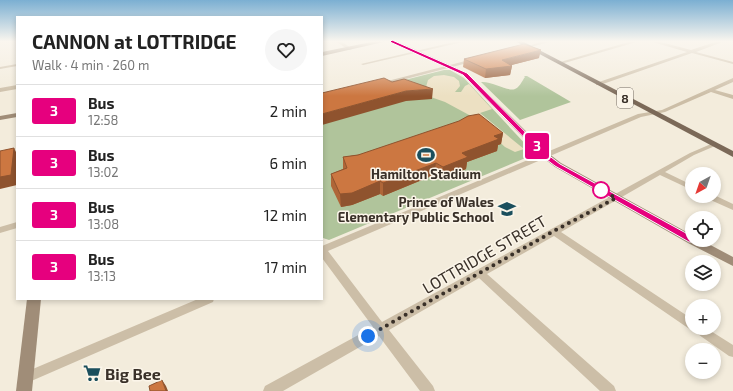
<!DOCTYPE html>
<meta charset="utf-8">
<style>
body{margin:0;font-family:"Exo 2",sans-serif;background:#f6f6f6;color:#222;height:100vh;display:flex;flex-direction:column;font-size:15px;white-space:nowrap}
*{box-sizing:border-box;margin:0}
p{font-size:13px;color:#767676}
.icon{flex:none;width:22px;height:22px;fill:none;stroke:currentColor;stroke-width:2;stroke-linecap:round;stroke-linejoin:round}
.map{position:relative;flex:1;overflow:hidden}
.sheet{position:absolute;left:16px;top:16px;width:307px;height:284px;display:flex;flex-direction:column;background:#fff;border-radius:0px;box-shadow:0 2px 6px #0003}
.sheet>*{flex:none}
.badge{padding:0 8px;border-radius:3px;font-size:14px;line-height:26px}
.needle{width:26px;rotate:220deg}
.controls{position:absolute;left:685px;top:167px;display:grid;gap:8px}
.controls a{display:grid;place-items:center;width:36px;height:36px;border-radius:50%;background:#fff;box-shadow:0 2px 6px #0003;font-size:20px}
.you{position:absolute;width:20px;height:20px;margin:-10px;border:3px solid #fff;border-radius:50%;background:#1a73e8;box-shadow:0 0 0 6px #1a73e833}
.map>.badge{position:absolute;translate:-50% -50%;box-shadow:0 0 0 2px #fff}
.round{display:grid;place-items:center;flex:none;width:42px;height:42px;border-radius:21px;background:#f6f6f6}
.summary{display:flex;align-items:center;justify-content:space-between;height:68px;padding:0 16px}
h1{font-size:19px;font-weight:700;line-height:30px}
ul{padding:0;list-style:none}
li{display:flex;align-items:center;gap:12px;height:52px;padding:0 16px;border-top:1px solid #e0e0e0}
li div{flex:1}
li b{display:block;font-size:15px}
li em{font-style:normal}
li .badge{min-width:44px;font-weight:700;text-align:center}
.map>svg:first-child{display:block}
</style>
<div class="map">
<svg width="733" height="391" viewBox="0 0 733 391">
<rect width="100%" height="100%" fill="#f3ecdc"/>
<g fill="#b0c49b">
<path d="M444 70H450L464 78 529 148 531 154 528 157 329 240 323 238 322 101Z"/>
<path d="M524 76H527L571 102 520 120 481 82C492 81 508 92 515 89 519 88 522 81 525 77Z"/>
</g>
<path fill="#ece0c2" d="M444 75 454 77 459 81 460 86 455 92H461L465 86 469 84 492 109 480 113 524 149 515 152 505 147 471 116 445 102 428 96 426 87 428 80 434 76Z"/>
<g fill="none" stroke-linecap="round" stroke-linejoin="round">
<g fill="#ccbea7" fill-rule="evenodd">
<path d="M335 41H341L352 49 349 50Z"/>
<path d="M458 41H467L363 65 361 64Z"/>
<path d="M544 41H553L523 49 521 48Z"/>
<path d="M632 41H640L561 64 557 63Z"/>
<path d="M649 41H657L691 50 718 41H725L696 52 733 62V64L692 53 600 85H596V83L687 52Z"/>
<path d="M473 59H475V61L379 86 376 84Z"/>
<path d="M17 64V66L0 69V67Z"/>
<path d="M733 78V82L715 90 733 95V99L711 92 665 112 641 117 328 251 382 322 690 153 711 144H715V146L694 155 665 172 692 185V190L660 175 561 232 692 319V328H706L733 345V357L729 356 692 330 688 328 554 236 487 274 614 386 616 391H600L479 278 389 330 433 386 435 391H420L379 336 283 391H263L265 386 373 327 322 258V246L638 114 662 110Z"/>
<path d="M17 85V89L0 92V88Z"/>
<path d="M714 195 733 204V210L706 198 705 196Z"/>
<path d="M17 222V228L0 233V227Z"/>
<path d="M198 299H214L213 302 29 382 25 384 21 382 19 378 21 374Z"/>
</g>
<g fill="#a08d78" fill-rule="evenodd">
<path d="M376 41H388L322 56V52Z"/>
<path d="M390 41H397L467 73 548 153 561 163 692 235V240H701L733 257V266L688 243 555 167 542 157 463 75Z"/>
<path d="M17 113V117L0 120V116Z"/>
<path d="M27 299H41L32 391H16Z"/>
</g>
<path fill="#7b6958" fill-rule="evenodd" d="M515 41H522L733 151V157Z"/>
</g>
<g fill="#af6638">
<path d="M539 58 511 65 512 66 510 75 485 78 463 67 464 59Z"/>
<path d="M503 133 501 144 498 145 497 151 467 162 466 169 441 180 434 175 383 196 380 194 352 205 341 207 331 186V174L343 169V157Z"/>
</g>
<g fill="#8f532e">
<path d="M541 50 539 58 504 67 512 66 510 75 485 78 486 69 502 60Z"/>
<path d="M433 89 432 99 406 101 322 125V114L406 91Z"/>
<path d="M503 133 501 144 498 145 497 151 467 162 466 169 441 180 443 167 462 153 494 136Z"/>
<path d="M14 148 17 154V185L0 189V177Z"/>
<path d="M436 163 434 175 383 196V183Z"/>
<path d="M380 181V194L352 205 341 207 340 194Z"/>
<path d="M162 380 166 386 168 391H166Z"/>
</g>
<g fill="#cc7741" stroke="#8f532e">
<path d="M524 44 541 50 502 60 512 66 486 69 464 59Z"/>
<path d="M384 78 392 82 404 79 433 89 406 91 322 114V93Z"/>
<path d="M479 114 503 133 494 136 499 139 462 153 468 157 443 167 436 163 383 183 380 181 352 193 340 194 331 174 347 168 343 157 358 155 459 121 468 116Z"/>
<path d="M14 148 11 175 0 177V151Z"/>
<path d="M162 380 166 391H150L149 386Z"/>
</g>
<linearGradient id="sky" x2="0" y2="1"><stop stop-color="#7bafd2"/><stop offset="0.43" stop-color="#faf6ef"/><stop offset="1" stop-color="#faf6ef" stop-opacity="0"/></linearGradient>
<rect width="733" height="96" fill="url(#sky)"/>
<path fill="#e6007e" stroke="#fff" d="M392 40 467 73 547 154 560 164 695 238 696 240 695 242H689L555 166 543 157 463 75 390 42Z"/>
<g fill="none" stroke-linecap="round" stroke-linejoin="round">
<path stroke="#393028" stroke-width="4" stroke-dasharray="0 7.2" d="M368 336 554 231 616 198 596 187 601 190"/>
</g>
<defs>
<g id="stadium-bare" transform="scale(1.38)"><path d="M0-5a6.5 5 0 1 0 0 10a6.5 5 0 1 0 0-10ZM-3.5-1.8h7v3.6h-7Z" fill="#1b4f5d" stroke="#fbf5e9" stroke-width="2.5" paint-order="stroke"/></g>
<g id="school-bare" transform="scale(1.38)"><path d="M0-5L7-2L0 1L-7-2ZM-4 1L0 2.5L4 1V4Q0 6-4 4Z" fill="#1b4f5d" stroke="#fbf5e9" stroke-width="2.5" paint-order="stroke"/></g>
<g id="supermarket-bare" transform="scale(1.38)"><path d="M-6-5.5h2.5l.6 2H6L4.5 2H-2.5L-4.4-4H-6ZM-1.5 3.2a1.3 1.3 0 1 0 .1 0ZM3 3.2a1.3 1.3 0 1 0 .1 0Z" fill="#1b4f5d" stroke="#fbf5e9" stroke-width="2.5" paint-order="stroke"/></g>
</defs>
<g fill-rule="evenodd">
<use href="#stadium-bare" x="426" y="155"/>
<use href="#school-bare" x="507" y="209"/>
<use href="#supermarket-bare" x="92" y="373"/>
</g>
<circle fill="#fff" stroke="#e6007e" stroke-width="2" cx="601" cy="190" r="8"/>
<g text-anchor="middle" dominant-baseline="central" stroke-width="3" stroke-linejoin="round" paint-order="stroke">
<rect fill="#fbf5e9" stroke="#736b62" stroke-width="1" x="617" y="88" width="16" height="20" rx="3"/>
<g font-size="12" font-weight="bold" fill="#393028">
<text x="625" y="98">8</text>
</g>
<g font-size="13" font-weight="bold" fill="#393028" stroke="#fbf5e9">
<text x="426" y="174">Hamilton Stadium</text>
<text x="494" y="202" text-anchor="end">Prince of Wales<tspan x="494" dy="15">Elementary Public School</tspan></text>
</g>
<g font-size="16" fill="#393028" stroke="#fbf5e9">
<text transform="translate(484 254) rotate(-30)">LOTTRIDGE STREET</text>
</g>
<g font-size="16" font-weight="bold" fill="#393028" stroke="#fbf5e9" text-anchor="start">
<text x="105" y="373">Big Bee</text>
</g>
</g>
</svg>
<div class="controls">
<a><svg class="needle" viewBox="-14 -14 28 28"><path d="M0-13l5 13h-10z" fill="#e53935"/><path d="M0 13l5-13h-10z" fill="#767676"/></svg></a>
<a><svg class="icon" aria-label="locate" viewBox="0 0 24 24"><circle cx="12" cy="12" r="6"/><path d="M12 2v4M12 18v4M2 12h4M18 12h4"/></svg></a>
<a><svg class="icon" aria-label="layers" viewBox="0 0 24 24"><path d="M12 4l9 5-9 5-9-5zM3 14l9 5 9-5"/></svg></a>
<a>+</a>
<a>−</a>
</div>
<div class="you" style="left:368px;top:336px"></div>
<b class="badge" style="left:537px;top:146px;background:#e6007e;color:#fff">3</b>
<section class="sheet">
<div class="summary"><div><h1>CANNON at LOTTRIDGE</h1><p>Walk · 4 min · 260 m</p></div><a class="round"><svg class="icon" aria-label="heart" viewBox="0 0 24 24"><path d="M12 20l-8-8c-3-5 5-10 8-4 3-6 11-1 8 4z"/></svg></a></div>
<ul>
<li><span class="badge" style="background:#e6007e;color:#fff">3</span><div><b>Bus</b><p>12:58</p></div><em>2 min</em></li>
<li><span class="badge" style="background:#e6007e;color:#fff">3</span><div><b>Bus</b><p>13:02</p></div><em>6 min</em></li>
<li><span class="badge" style="background:#e6007e;color:#fff">3</span><div><b>Bus</b><p>13:08</p></div><em>12 min</em></li>
<li><span class="badge" style="background:#e6007e;color:#fff">3</span><div><b>Bus</b><p>13:13</p></div><em>17 min</em></li>
</ul>
</section>
</div>
